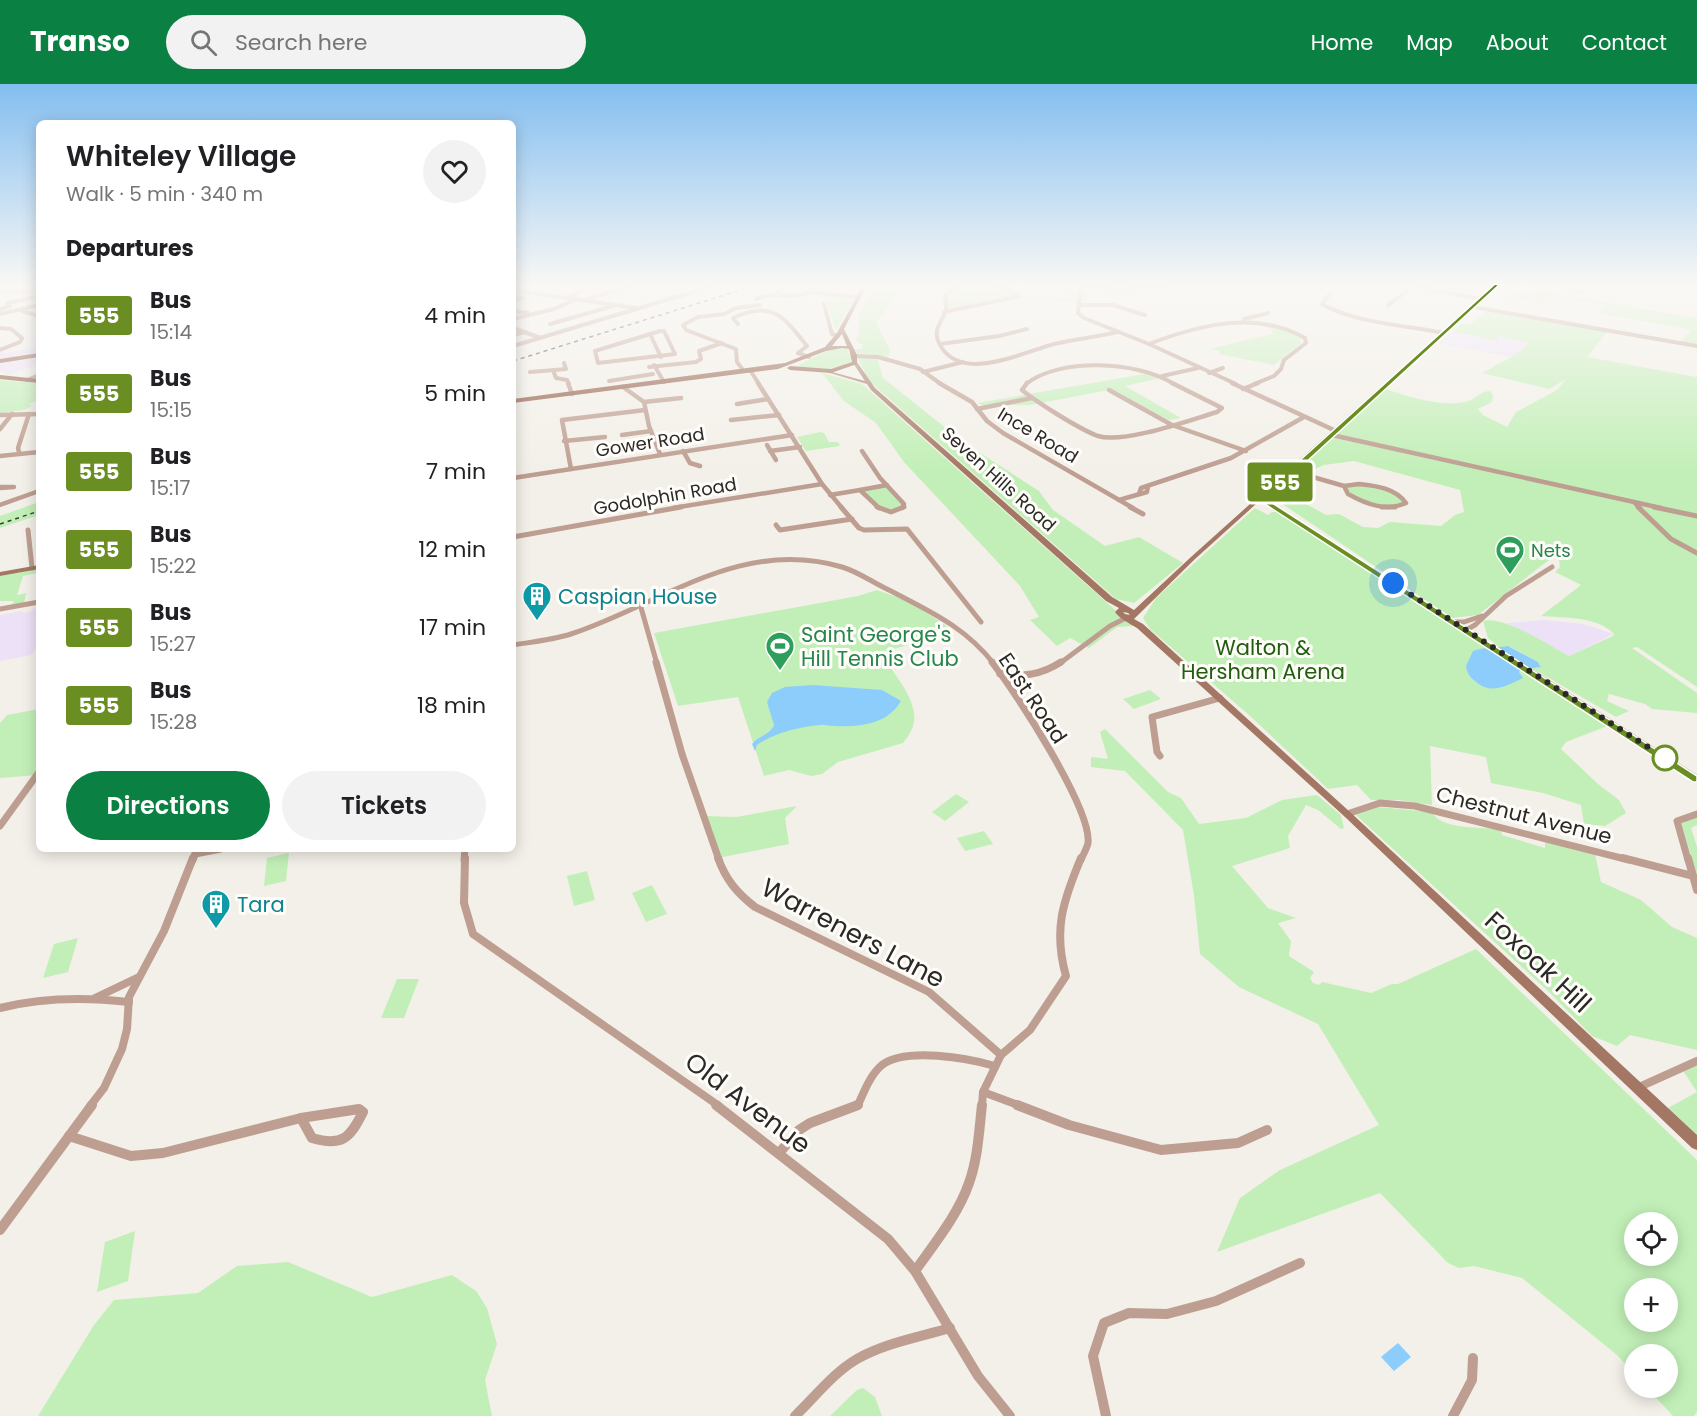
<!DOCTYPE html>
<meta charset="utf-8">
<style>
body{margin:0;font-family:Poppins,sans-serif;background:#f2f2f2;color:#202124;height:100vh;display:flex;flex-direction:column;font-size:22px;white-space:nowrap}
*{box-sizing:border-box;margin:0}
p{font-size:20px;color:#757577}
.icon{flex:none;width:33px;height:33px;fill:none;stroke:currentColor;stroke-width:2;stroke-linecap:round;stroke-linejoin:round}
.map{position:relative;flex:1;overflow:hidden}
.details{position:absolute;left:36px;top:36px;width:480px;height:732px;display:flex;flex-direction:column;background:#fff;border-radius:9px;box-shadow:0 3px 15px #0003}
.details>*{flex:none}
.badge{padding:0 12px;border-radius:4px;font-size:21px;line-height:39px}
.tools{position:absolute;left:1624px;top:1128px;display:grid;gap:12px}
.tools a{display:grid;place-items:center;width:54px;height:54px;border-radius:50%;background:#fff;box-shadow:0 3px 15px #0003;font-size:30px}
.you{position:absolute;width:30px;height:30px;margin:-15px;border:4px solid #fff;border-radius:50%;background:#1a73e8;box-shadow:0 0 0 9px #1a73e833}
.map>.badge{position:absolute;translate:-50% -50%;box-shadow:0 0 0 3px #fff}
h2{padding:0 30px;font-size:22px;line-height:54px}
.round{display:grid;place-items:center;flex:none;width:63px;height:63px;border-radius:32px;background:#f2f2f2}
.overview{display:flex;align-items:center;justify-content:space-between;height:102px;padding:0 30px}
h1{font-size:28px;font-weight:600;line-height:45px}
.cta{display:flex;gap:12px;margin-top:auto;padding:12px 30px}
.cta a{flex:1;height:69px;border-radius:36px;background:#0b8043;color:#fff;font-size:24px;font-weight:600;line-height:69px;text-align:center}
.cta a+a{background:#f2f2f2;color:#202124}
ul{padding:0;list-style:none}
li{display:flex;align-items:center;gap:18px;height:78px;padding:0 30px}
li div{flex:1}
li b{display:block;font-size:22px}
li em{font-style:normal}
li .badge{min-width:66px;font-weight:700;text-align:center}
header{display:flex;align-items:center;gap:36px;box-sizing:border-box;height:84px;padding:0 30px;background:#0b8043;color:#fff}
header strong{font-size:28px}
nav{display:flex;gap:33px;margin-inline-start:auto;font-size:21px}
.search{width:420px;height:54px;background:#f2f2f2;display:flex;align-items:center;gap:15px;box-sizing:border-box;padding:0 21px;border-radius:33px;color:#757577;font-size:22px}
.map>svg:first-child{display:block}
</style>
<header>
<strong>Transo</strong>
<div class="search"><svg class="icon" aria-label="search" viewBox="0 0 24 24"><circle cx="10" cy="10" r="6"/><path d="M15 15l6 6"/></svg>Search here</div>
<nav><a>Home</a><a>Map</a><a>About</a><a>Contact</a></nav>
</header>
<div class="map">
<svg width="1697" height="1332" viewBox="0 0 1697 1332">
<rect width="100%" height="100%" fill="#f3f0e9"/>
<g fill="#ece1f6">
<path d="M1458 244 1530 258 1513 274 1438 259Z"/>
<path d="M39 262V280L8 291 0 287V279L10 277H0V268L5 269Z"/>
<path d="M39 523V558L32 571 0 577V531L22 527V529L30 528 32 525Z"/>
<path d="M1544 536 1583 540 1614 550 1569 572 1506 539Z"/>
</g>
<g fill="#c2efb7" fill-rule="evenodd">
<path d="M873 201H905L876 238 890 266 888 274 877 271 858 270 853 265H862L863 260H859L855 254 859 252V231Z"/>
<path d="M965 201H991L1023 211 1069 215 1067 208 1053 201 1137 203 1145 207 1091 209 1088 210 1087 220 1021 213 952 225 947 224 946 211Z"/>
<path d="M1551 209 1697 234V261L1668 256 1681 257 1691 246 1598 229 1606 221 1554 213 1542 219 1517 214 1506 215 1507 210Z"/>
<path d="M824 211 850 214 852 219 836 246Z"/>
<path d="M1487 227 1608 247 1587 273 1697 293V603L1637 563 1632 564 1697 609V629L1652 625 1645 620 1609 610 1607 617 1629 627 1616 633 1530 583 1538 584 1541 582 1538 578 1511 563H1499L1488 554 1483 537C1504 531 1550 562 1569 572L1613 552 1614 550C1598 532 1563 534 1541 532L1581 501 1555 488 1560 483 1558 469 1478 531 1452 534 1272 413 1296 390 1310 394 1296 406 1297 415 1326 431 1339 430 1363 443 1378 444 1390 438 1441 442 1455 431 1464 428 1460 406 1354 377 1324 381 1310 387 1298 384 1386 305C1409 313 1440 323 1465 318 1476 316 1479 307 1490 307L1493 311 1492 318 1478 325 1483 331 1507 343 1516 328 1557 306 1566 295 1549 305 1482 289 1517 270 1529 259 1500 252 1496 255 1498 257 1453 247 1463 239 1470 240Z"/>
<path d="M1251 233 1252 236 1282 242 1300 253 1301 259 1274 281 1219 270 1220 267 1209 265 1272 250 1273 246 1264 242 1242 239 1243 234Z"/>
<path d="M835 263 846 264 852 274 849 280 829 285 801 283 798 281Z"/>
<path d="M873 273 878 276 883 294 966 360 1039 407 1053 426 1105 462 1139 453 1183 479 1134 519 1116 515 869 297 858 274Z"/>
<path d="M822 289 862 300 1133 542 1117 543 1089 564 1070 554 1057 562 1030 536 1039 533 1020 502 904 378 876 339 844 317Z"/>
<path d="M1150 289 1160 294 1125 302 1181 334 1169 336 1109 306 1030 321H1010L987 324 978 319Z"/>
<path d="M0 296 39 299V316L29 320 32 322 24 326 0 329Z"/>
<path d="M820 348 824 349 829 358H838L840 362 806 367 797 353Z"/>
<path d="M887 401 904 422 886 428 860 406Z"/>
<path d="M1356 401 1389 407 1405 418C1386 424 1360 421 1346 404Z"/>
<path d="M39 418V431L0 444V432Z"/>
<path d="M1255 424 1268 431 1272 428H1281L1491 566 1479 565 1466 582C1470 594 1475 599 1487 604L1521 591 1519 588 1521 586 1610 641 1566 658 1561 665 1598 700 1619 716 1626 729 1605 742 1584 740 1581 721 1543 709 1491 699 1486 673 1430 662 1432 721 1399 716H1371L1357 701 1328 705 1249 631 1150 545 1143 534 1156 514Z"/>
<path d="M36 485 37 489 23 492 17 511 26 509 24 520 11 522 14 517H0V492Z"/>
<path d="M877 506 908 517 947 542 911 560 880 569C892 588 921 618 913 642 911 648 907 654 903 659L838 678 822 690 811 692 789 686 764 692 738 613 678 622 654 549 858 512Z"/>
<path d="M1150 606 1161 615 1134 625 1123 615Z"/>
<path d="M39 625V688L37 691 0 694V639L7 631Z"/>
<path d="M1105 645 1168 708 1181 714 1199 740 1246 734 1282 716 1317 711 1341 731 1344 744 1341 745 1318 726 1306 721 1288 752 1290 764 1232 782 1268 824 1296 834 1278 839 1291 857 1289 872 1314 888 1310 894 1313 899 1319 901 1322 898 1371 909 1392 900H1398L1476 865 1697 1076V1328L1694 1332H1673L1647 1304H1668V1270H1635V1290L1617 1271 1522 1194 1474 1182 1459 1184 1448 1179 1380 1109 1217 1168 1240 1114 1280 1086 1379 1041 1318 940 1239 903 1200 870 1194 811 1183 746 1125 687 1091 683V673L1108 675 1100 648ZM1635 1138H1668V1172H1635ZM1668 1204V1238H1635V1204Z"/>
<path d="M956 710 969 718 945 737 932 728Z"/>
<path d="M797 722 785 734 789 760 718 774 705 732 736 733Z"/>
<path d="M1378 723 1432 728C1441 747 1485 742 1501 746L1502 751 1545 764V757L1595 770 1601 798 1641 816 1672 843 1697 854V966L1630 951 1617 962 1592 952 1548 907 1356 731Z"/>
<path d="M1697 733V741L1691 744 1697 763V791L1681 739Z"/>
<path d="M984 747 993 760 965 767 957 754Z"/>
<path d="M289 769 286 797 264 802 267 774Z"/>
<path d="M587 787 595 816 574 822 567 792Z"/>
<path d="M652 801 667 830 646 838 632 809Z"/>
<path d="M78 854 68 888 43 894 54 860Z"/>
<path d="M397 895H419L404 934H381Z"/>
<path d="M1697 977V1051L1668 1024 1697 1008 1682 985Z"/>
<path d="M135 1147 128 1197 97 1208 105 1158Z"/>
<path d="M288 1178 372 1213 452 1191 476 1207 487 1224 497 1260 485 1296 492 1332H38L94 1241 114 1216 198 1209 237 1182Z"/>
<path d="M863 1304 875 1313 882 1332H830L857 1306Z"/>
</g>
<g fill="#8ccdfb">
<path d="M1508 562 1538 578 1541 583 1521 586 1519 588 1523 594C1506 602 1492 611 1476 598 1470 593 1467 590 1466 582L1473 567C1483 563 1497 564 1508 562Z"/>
<path d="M812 601 882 606 901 617C887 641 859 643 834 642 829 642 824 640 820 641 799 643 774 649 757 661L755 667 752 660C758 652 770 651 774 641L767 618 772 609 785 603Z"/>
<path d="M1398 1259 1411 1273 1394 1287 1381 1273Z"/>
</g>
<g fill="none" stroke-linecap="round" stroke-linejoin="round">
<g stroke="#be9e91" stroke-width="4">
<path d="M962 201 945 211C945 215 947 221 946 225 943 238 932 244 939 259 959 301 1023 268 1054 260 1075 255 1097 253 1118 248"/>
<path d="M1076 201 1120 206 1176 201"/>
<path d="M1336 201 1322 220C1351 238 1409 242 1444 249"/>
<path d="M1538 201H1567"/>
<path d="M1081 202 1078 229 1084 234 1149 260 1236 300"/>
<path d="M1564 202 1581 209"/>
<path d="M1418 203 1482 215"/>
<path d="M513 206 636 224"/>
<path d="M0 207 39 208"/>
<path d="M809 208 859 213"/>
<path d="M514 212 523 214 516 216"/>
<path d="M773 212 785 202"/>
<path d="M569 213 582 206"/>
<path d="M587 215 634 201"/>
<path d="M756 215C775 206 794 218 812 206L805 201"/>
<path d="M824 220 832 250 838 252"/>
<path d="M1080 221H1113L1145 231"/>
<path d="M1388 221 1411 204"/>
<path d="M1473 223 1697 262"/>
<path d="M1 225 10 222 7 219 39 212"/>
<path d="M22 227 39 232"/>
<path d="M513 227 528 229"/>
<path d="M944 228 1020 212 1015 208 993 201"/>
<path d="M0 230 39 221"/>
<path d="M513 235 554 225 577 215"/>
<path d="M1245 238 1244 235 1268 229"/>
<path d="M550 240 613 222"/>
<path d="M738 240 733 234C772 215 785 234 807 262L798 269 809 273"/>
<path d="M0 244 11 245 22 254 20 258 0 266"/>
<path d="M513 244 541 254"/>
<path d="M660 247H664L675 270 598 279 595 267Z"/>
<path d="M650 250 661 273"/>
<path d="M513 251 525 248"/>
<path d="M940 260 999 252 1027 245"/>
<path d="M1149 260C1198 241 1257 226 1305 254L1306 259 1284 276 1281 285 1274 292 1254 300"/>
<path d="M513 262 716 201"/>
<path d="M855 272 878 273 920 285 941 300"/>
<path d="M654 281 664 298"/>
<path d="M649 283 696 278 701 275 699 267 722 259"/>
<path d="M553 286 556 294 567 296 569 300"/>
<path d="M750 286 759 300"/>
<path d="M744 287 737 278 736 265 686 246 683 241 698 233 724 230 736 224 760 221"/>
<path d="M530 288 566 285 564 279"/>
<path d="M923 288 963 278"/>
<path d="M1209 289 1223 284"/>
<path d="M1162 292 1198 284"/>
<path d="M27 296 39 291"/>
<path d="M609 297 653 290"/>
<path d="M1026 300C1060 273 1138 277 1174 300"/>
</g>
<g stroke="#be9e91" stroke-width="4.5">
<path d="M568 299 572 310"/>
<path d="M758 299 822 400 842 424"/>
<path d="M939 299 972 318 987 337 1003 349 1133 424"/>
<path d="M1027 299 1022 306C1038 319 1079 345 1098 352 1124 360 1190 336 1217 328L1222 324 1172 299"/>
<path d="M1232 299 1336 347"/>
<path d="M623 303 644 318 649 342 660 370"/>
<path d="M1243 305 1258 299"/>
<path d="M1109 306 1172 341 1246 367"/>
<path d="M644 318 681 314"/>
<path d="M737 320 768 315"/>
<path d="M977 325 1032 314"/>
<path d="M0 331 39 330"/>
<path d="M731 336 779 331"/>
<path d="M0 345 12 330"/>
<path d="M622 351 651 347"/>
<path d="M1332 351 1661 424"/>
<path d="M564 357 605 353"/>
<path d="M767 361 776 376"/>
<path d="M683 367 690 379 700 382"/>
<path d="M770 367 800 363"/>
<path d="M862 367 880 394 904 420 902 424"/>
<path d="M19 368 18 364 29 330"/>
<path d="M0 372 39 368"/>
<path d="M571 385 562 336 645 326"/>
<path d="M1292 387 1344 402"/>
<path d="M513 394 792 351"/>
<path d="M1359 400C1377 402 1395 404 1406 419 1386 428 1366 420 1348 410L1344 402Z"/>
<path d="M0 403H14L0 404"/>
<path d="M860 406 887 401"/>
<path d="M1139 410 1141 404 1231 374 1304 333"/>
<path d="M830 411 860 406 879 424"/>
<path d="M1261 415 1275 424"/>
<path d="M1119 416 1147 408 1148 402"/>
<path d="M1635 419 1640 424"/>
<path d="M0 421 39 407"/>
<path d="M673 424 822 400"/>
</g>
<g stroke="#be9e91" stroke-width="5">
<path d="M841 423 859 444 864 446 907 445 981 538"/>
<path d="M877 423 891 428 904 423"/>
<path d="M1130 423 1143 430"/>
<path d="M1273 423 1518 580"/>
<path d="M1382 423H1395"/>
<path d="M1638 423 1671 455 1697 469"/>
<path d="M1654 423 1697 432"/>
<path d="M776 441 780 446 852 435"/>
<path d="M28 446 32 484"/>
<path d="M513 453 681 423"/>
<path d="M640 520 657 580"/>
<path d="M0 525 39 518"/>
<path d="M1453 538H1464L1482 532"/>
<path d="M1466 546 1475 541 1506 512 1552 483"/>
<path d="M513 561C532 558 552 556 571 550 662 520 740 453 842 483 859 488 875 500 891 507 931 528 965 543 994 580"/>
<path d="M1059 580 1110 542 1126 534"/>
</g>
<g stroke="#be9e91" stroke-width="7">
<path d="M656 578 682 670 719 776"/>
<path d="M992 578C1015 607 1092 725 1088 759 1087 764 1083 771 1081 776"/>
<path d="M1515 578 1697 695"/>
<path d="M1000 590C1023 593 1041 591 1061 578"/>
<path d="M1160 672 1157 668 1152 633 1220 614"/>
<path d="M1347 730 1380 719 1415 722 1629 776"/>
<path d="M0 742 39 688"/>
<path d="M195 770 221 765"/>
<path d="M193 776 197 765"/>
<path d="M464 776 465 765"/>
<path d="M1688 776 1677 737 1697 730"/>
</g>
<g stroke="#be9e91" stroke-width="8">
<path d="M465 774 464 819 473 850 719 1022"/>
<path d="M718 774C726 796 737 809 755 823L929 908 1001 971 983 1008 982 1022"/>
<path d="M1623 774 1693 792"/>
<path d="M1688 774 1697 806"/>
<path d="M95 914 139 893"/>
<path d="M0 924C43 913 85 913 129 918"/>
<path d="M1001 971 1030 946 1066 892C1053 846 1063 817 1081 774"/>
<path d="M1637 1004 1697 977"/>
<path d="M983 1008 1021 1022"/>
<path d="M90 1022 104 1004 122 965 127 945 129 913 164 847 193 774"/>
<path d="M854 1022 858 1021C864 1008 870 991 882 981 905 963 968 974 995 982"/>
</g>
<g stroke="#be9e91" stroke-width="10">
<path d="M716 1021 888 1155 915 1187 978 1292 1010 1332"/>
<path d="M1017 1021 1069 1041 1161 1066 1238 1059 1267 1046"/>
<path d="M359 1025 363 1028C350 1054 342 1063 312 1054L301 1034Z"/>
<path d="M69 1052 131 1072 163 1069 301 1034"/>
<path d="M779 1069 799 1046 810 1039 858 1021"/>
<path d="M0 1146 92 1021"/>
<path d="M915 1187C934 1160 958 1131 969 1099 978 1074 979 1047 982 1021"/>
<path d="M795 1332C815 1313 833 1289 857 1275 885 1259 919 1253 950 1244"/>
<path d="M1106 1332 1093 1272 1104 1239 1129 1229 1167 1230 1216 1217 1300 1179"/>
<path d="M1453 1332 1472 1296 1473 1274"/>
</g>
<g fill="#a37763" fill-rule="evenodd">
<path d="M1494 201H1499L1195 475 1134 535 1143 540 1350 728 1697 1051V1066L1692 1064 1344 732 1137 544C1129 539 1120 535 1115 528L1119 524 1106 517 871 306 867 300 823 287 825 286 865 297 853 279 857 278 875 304 1112 513 1134 526 1191 473ZM1123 528 1128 529 1130 531 1125 530Z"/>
<path d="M39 481V485L0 492V488Z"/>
</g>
<g fill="#8f5a42" fill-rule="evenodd">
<path d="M863 201H867L844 245 857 271V280L831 289 790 286 787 284 790 282 831 285 852 278 849 265 842 264 826 267 778 285 513 319V315L785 279 825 263 837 249ZM842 250 847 262H832L841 251Z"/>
<path d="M39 269V273L0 279V275Z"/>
<path d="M0 291 39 295V299L0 295Z"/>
</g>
<g stroke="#3f3d3b" stroke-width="1.5" stroke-dasharray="4 4" stroke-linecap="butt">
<path d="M513 277 757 201"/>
<path d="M0 440 39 427"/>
</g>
</g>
<linearGradient id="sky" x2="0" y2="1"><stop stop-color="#83bef0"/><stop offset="0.52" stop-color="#faf8f5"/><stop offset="1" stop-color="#faf8f5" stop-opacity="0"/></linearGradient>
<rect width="1697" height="388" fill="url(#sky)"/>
<path fill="#6b8e23" stroke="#fff" stroke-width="1.5" d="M1495 200 1499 201 1266 415 1697 692V698H1693L1257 415Z"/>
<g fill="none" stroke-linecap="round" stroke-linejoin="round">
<path stroke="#2a2927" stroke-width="6" stroke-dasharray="0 10.8" d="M1393 499 1665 674"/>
</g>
<defs>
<g id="stadium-pin" transform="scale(1.5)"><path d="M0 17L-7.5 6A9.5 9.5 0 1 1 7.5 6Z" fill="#2e9e5b" stroke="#fffdf9"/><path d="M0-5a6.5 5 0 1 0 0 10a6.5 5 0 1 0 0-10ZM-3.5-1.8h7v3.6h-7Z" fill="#fff"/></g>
<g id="building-pin" transform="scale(1.5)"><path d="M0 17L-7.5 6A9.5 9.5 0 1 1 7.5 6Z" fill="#0f9aa8" stroke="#fffdf9"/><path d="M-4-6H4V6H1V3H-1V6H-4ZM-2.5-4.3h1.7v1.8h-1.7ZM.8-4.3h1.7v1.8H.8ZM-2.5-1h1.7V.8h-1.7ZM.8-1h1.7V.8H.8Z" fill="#fff"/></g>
</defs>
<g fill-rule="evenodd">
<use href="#stadium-pin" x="1510" y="466"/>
<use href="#building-pin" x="537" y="512"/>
<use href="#stadium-pin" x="780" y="562"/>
<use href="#building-pin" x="216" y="820"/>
</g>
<circle fill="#fff" stroke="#6b8e23" stroke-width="3" cx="1665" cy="674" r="12"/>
<g text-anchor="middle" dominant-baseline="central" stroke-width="6" stroke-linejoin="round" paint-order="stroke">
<g font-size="18" fill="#2a2927" stroke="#fffdf9">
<text transform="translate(1038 351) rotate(31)">Ince Road</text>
<text transform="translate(650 358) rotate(-9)">Gower Road</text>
<text transform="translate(999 395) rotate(42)">Seven Hills Road</text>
<text transform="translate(665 412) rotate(-10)">Godolphin Road</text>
</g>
<g font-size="18" fill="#27864d" stroke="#fffdf9" text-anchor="start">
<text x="1531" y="466">Nets</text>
</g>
<g font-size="21" fill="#0d838f" stroke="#fffdf9" text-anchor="start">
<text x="558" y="512">Caspian House</text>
<text x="237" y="820">Tara</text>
</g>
<g font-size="21" fill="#27864d" stroke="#fffdf9" text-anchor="start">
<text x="801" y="550">Saint George's<tspan x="801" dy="24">Hill Tennis Club</tspan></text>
</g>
<g font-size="21" fill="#225d0f" stroke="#fffdf9">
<text x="1263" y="563">Walton &amp;<tspan x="1263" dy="24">Hersham Arena</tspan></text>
</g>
<g font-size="21" fill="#2a2927" stroke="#fffdf9">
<text transform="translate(1033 614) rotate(56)">East Road</text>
<text transform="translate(1524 731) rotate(14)">Chestnut Avenue</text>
</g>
<g font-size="26" fill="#2a2927" stroke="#fffdf9">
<text transform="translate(853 849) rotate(28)">Warreners Lane</text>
<text transform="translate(1538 878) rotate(43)">Foxoak Hill</text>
<text transform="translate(748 1019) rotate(37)">Old Avenue</text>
</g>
</g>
</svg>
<div class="tools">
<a><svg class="icon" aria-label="locate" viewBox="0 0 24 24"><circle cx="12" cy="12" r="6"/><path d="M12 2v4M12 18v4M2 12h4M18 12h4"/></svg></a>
<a>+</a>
<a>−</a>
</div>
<div class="you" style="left:1393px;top:499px"></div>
<b class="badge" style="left:1280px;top:398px;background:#6b8e23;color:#fff">555</b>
<section class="details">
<div class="overview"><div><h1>Whiteley Village</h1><p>Walk · 5 min · 340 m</p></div><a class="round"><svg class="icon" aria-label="heart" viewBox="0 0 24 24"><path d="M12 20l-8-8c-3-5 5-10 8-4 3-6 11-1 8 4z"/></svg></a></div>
<h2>Departures</h2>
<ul>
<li><span class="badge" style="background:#6b8e23;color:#fff">555</span><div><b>Bus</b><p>15:14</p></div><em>4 min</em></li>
<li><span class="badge" style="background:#6b8e23;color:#fff">555</span><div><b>Bus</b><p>15:15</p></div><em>5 min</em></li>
<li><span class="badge" style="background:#6b8e23;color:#fff">555</span><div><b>Bus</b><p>15:17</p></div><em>7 min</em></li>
<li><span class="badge" style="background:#6b8e23;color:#fff">555</span><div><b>Bus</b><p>15:22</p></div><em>12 min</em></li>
<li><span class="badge" style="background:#6b8e23;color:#fff">555</span><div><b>Bus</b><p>15:27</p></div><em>17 min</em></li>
<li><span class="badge" style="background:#6b8e23;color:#fff">555</span><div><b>Bus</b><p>15:28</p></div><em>18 min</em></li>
</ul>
<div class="cta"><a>Directions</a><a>Tickets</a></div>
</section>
</div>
